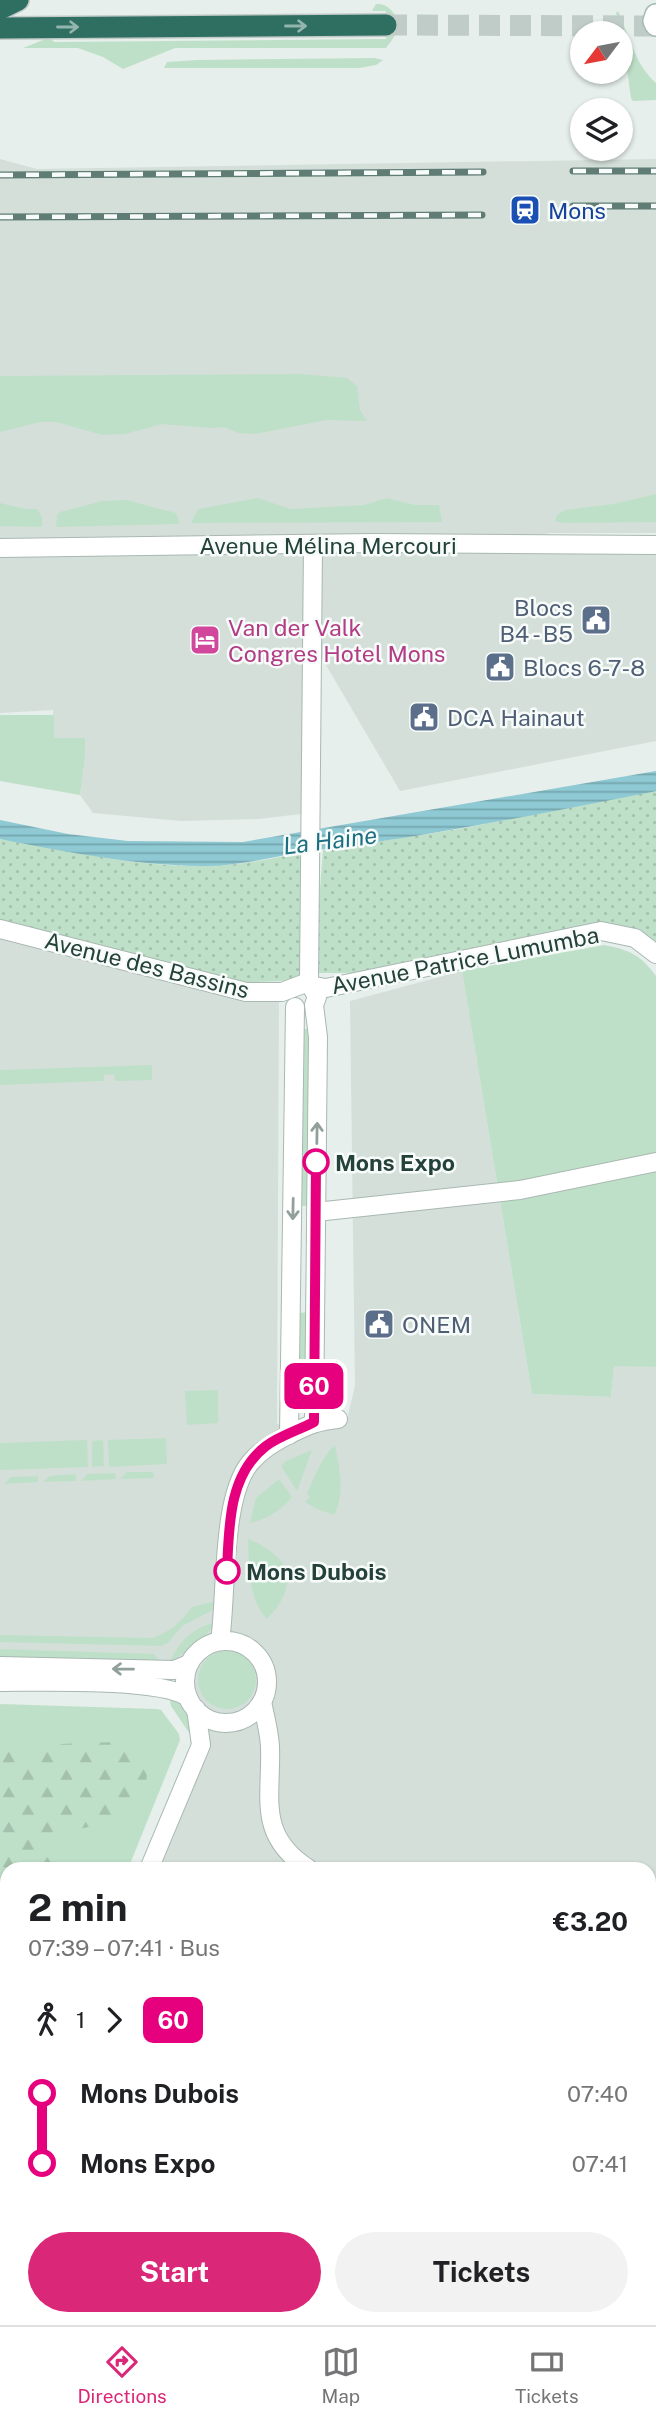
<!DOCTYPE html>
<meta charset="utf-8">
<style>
body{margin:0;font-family:"Public Sans",sans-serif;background:#f2f2f2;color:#202124;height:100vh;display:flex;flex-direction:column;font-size:26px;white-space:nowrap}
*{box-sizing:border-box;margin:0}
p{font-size:23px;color:#757577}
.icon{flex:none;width:38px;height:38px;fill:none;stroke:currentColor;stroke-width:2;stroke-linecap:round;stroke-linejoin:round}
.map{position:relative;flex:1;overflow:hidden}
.drawer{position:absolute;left:0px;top:1862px;width:656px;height:464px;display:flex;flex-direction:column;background:#fff;border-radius:21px 21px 0 0;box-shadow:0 2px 5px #0004}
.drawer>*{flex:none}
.badge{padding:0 14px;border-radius:10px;font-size:24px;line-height:46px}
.needle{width:46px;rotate:238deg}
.fabs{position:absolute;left:570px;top:21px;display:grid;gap:14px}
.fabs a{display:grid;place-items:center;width:63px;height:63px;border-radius:50%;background:#fff;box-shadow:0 2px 5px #0004;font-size:35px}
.map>.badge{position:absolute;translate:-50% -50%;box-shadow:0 0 0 4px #fff}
.legs{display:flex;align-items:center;gap:10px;height:77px;padding:0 28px;font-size:23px}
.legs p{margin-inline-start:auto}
.summary{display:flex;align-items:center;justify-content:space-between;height:119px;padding:0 28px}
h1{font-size:38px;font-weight:700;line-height:52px}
.button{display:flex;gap:14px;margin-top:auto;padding:14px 28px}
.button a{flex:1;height:80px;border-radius:42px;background:#db2777;color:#fff;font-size:28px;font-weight:700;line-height:80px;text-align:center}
.button a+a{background:#f2f2f2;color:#202124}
ul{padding:0 28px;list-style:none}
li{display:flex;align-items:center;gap:24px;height:70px;font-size:26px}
li i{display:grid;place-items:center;width:10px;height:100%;margin:0 9px;background:currentColor}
li i::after{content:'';width:18px;height:18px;margin:-9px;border:5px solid;border-radius:50%;background:#fff}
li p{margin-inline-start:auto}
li:first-child i{background:linear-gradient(#0000 50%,currentColor 0)}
li:last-child i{background:linear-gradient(currentColor 50%,#0000 0)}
.tabs{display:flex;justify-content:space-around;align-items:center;height:98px;border-top:2px solid #e0e0e0;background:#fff;font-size:19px;color:#757577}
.tabs a{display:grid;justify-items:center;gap:4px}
.tabs .on{color:#db2777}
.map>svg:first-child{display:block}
</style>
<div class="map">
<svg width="656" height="2325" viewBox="0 0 656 2325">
<defs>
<pattern id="forest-firs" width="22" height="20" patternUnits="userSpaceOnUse" patternTransform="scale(1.75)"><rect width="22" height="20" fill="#bfe0c8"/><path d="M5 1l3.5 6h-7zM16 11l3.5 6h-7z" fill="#a4c1ad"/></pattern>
<pattern id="park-dots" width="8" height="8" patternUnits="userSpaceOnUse" patternTransform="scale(1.75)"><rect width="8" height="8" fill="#bfe0c8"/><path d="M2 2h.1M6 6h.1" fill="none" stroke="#a4c1ad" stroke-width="1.8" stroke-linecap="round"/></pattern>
<pattern id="water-rules" width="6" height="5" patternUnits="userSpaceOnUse" patternTransform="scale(1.75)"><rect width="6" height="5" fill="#8ec9d4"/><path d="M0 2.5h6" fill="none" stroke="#74a5ad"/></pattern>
</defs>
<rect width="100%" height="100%" fill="#e6efeb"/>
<g fill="#d4dfda">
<path d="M0 159 37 169 656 159V533H550L533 536 0 546Z"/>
<path d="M656 545V741L400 791 313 643 309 813 259 819 181 821 93 813 80 795 85 758 54 738 53 710 0 713V548Z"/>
<path d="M0 931 279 996 277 1424 302 1428 347 1419 355 1386 350 1001 462 971 532 1394 611 1397 614 1365 656 1367V2325H587L554 2319H649V1869H158L208 1749 188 1697 186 1680 0 1674Z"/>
<path d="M0 2232 7 2235V2319H410L436 2323 472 2325H0Z"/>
</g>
<g fill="#bfe0c8">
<path d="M376 4C383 4 387 5 392 11 404 25 396 35 386 48H175L123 69 103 57 78 48H23L48 38 55 42 386 39V11H372Z"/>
<path d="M618 11C630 37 634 63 656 83V100L633 101 631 98 623 42 616 13Z"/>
<path d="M374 58 383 60 376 65 359 68H164L167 62 197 60Z"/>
<path d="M301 374 347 378 357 386 360 410 367 421 327 420 255 434 238 433 224 427 210 428 162 424 125 434 102 435 56 422H41L0 432V376Z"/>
<path d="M656 494V522L564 523 555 521 557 515 565 510 613 504Z"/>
<path d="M257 498 291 509 364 505 387 498 415 505H439L442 522 191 523 198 509Z"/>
<path d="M126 500 176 513 180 524 56 527 57 515 60 512 102 501Z"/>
<path d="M0 503 26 509H37L42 517V527L0 526Z"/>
<path d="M0 715H54V738H85V758L80 795 0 781Z"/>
<path d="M604 945C629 950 640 954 656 976V1367L614 1366 611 1397 532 1394 462 971Z"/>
<path d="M303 1029H314L310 1206H302Z"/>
<path d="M152 1065V1080L115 1081 114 1074 104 1075V1081L0 1085V1070Z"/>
<path d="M309 1312 308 1396H300L298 1393V1316L300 1313Z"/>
<path d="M218 1390V1423L187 1425 185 1391Z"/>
<path d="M166 1438 167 1464 109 1467 108 1440Z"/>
<path d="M87 1440 88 1467 0 1470V1443Z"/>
<path d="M103 1440 104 1466 92 1467V1441Z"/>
<path d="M335 1445C339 1467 346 1493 334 1515L317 1509 305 1502 310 1497 307 1494C314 1478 322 1456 335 1445Z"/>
<path d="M312 1450 297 1491 281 1466 286 1461Z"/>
<path d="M127 1472H153L154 1478 120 1479Z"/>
<path d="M115 1473 116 1479 81 1481 88 1474Z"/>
<path d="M76 1474V1481L43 1482 50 1476Z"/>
<path d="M38 1476V1482L4 1484 11 1477Z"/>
<path d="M279 1479 292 1497C281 1511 267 1519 250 1523L256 1498Z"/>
<path d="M248 1539C292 1556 300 1585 267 1619 248 1600 249 1564 248 1539Z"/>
<path d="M213 1602V1610L182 1626 168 1643 161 1646 0 1642V1635L152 1638C170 1632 181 1622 192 1607Z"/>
<path d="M216 1622C209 1635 184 1655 170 1661 180 1640 193 1628 216 1622Z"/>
<path d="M0 1649 154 1654 160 1663 0 1661Z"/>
<circle cx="227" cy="1680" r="29"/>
<path d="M169 1695C186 1706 190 1718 192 1737L171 1706Z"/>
<path d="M0 1704 157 1709 161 1710 179 1734 180 1740 128 1869H7V2169L0 2165Z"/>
<path d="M147 2319H294L296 2325H146Z"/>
<path d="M317 2319H345L349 2321 346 2325H313Z"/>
</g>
<path fill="url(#forest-firs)" d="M117 1742 147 1768C146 1776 148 1788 144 1795 127 1822 84 1828 55 1834L50 1855 53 1869H7V1966L0 1938V1746Z"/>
<g fill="url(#park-dots)">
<path d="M656 790V944L636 932 370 973H318L319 902 323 850 459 829Z"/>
<path d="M0 839C67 850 135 867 203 866 239 866 274 858 309 851V980L231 983 105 951 0 920Z"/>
</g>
<path fill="url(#water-rules)" d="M656 771V791L652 792C538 814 425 837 311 851 273 856 238 867 200 866 133 865 65 852 0 839V820L68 834 128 841 243 842Z"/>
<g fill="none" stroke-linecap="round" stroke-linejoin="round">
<path stroke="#bfccc8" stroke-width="21" stroke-dasharray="21 10" stroke-linecap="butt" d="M386 25 656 26"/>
<g stroke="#a8b8b2" stroke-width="20">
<g id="street">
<path d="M0 548 374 543 656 545"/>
<path d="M0 929 246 992H282L303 984 326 988 601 931 635 938 656 954"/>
<path d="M309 980 313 544"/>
<path d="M311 986 317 997 314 1005 318 1037 314 1421"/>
<path d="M316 1212 520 1190 656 1162"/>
<path d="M289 1435 295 1007"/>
<path d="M220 1641C227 1595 221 1498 250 1463 261 1450 273 1443 288 1435 307 1426 316 1421 338 1419"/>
<circle cx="226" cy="1682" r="41"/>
<path d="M0 1666 174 1670 189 1664"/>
<path d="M0 1682C40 1682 159 1678 188 1697"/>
<path d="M262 1702C265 1716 269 1731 270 1746 272 1797 256 1835 309 1869"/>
<path d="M149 1869 201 1745 196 1709"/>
<path d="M649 2082 656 2093"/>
<path d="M0 2246 7 2250"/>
<path d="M436 2319 437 2325"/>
<path d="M300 2325 303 2319"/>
</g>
</g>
<g stroke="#a4bbb3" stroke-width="24">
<g id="secondary">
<path d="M656 15 654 21 656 25"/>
<path d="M0 2195 7 2199"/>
<path d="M0 2222 7 2225"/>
<path d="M453 2319 492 2325"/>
<path d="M554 2319 587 2325"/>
</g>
</g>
<g stroke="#c2cac8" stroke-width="24">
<g id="highway">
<path d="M0 9 18 0"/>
<path d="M0 28 386 25"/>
</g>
</g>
<use href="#street" stroke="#fff" stroke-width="18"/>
<use href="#secondary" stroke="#fff" stroke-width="21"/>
<use href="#highway" stroke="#2f6f62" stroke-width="21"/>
<g stroke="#5f7d75" stroke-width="7">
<g id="rail">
<path d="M573 171H656"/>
<path d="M0 175 483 172"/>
<path d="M573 206H656"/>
<path d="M0 217 482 215"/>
</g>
</g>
<use href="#rail" stroke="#f7fbf9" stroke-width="4.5" stroke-dasharray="13" stroke-linecap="butt"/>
</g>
<defs><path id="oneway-shaft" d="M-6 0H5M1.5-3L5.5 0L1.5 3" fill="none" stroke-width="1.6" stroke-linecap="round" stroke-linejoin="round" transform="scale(1.75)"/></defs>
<g stroke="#93b5ae">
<use href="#oneway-shaft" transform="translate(296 26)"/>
<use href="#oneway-shaft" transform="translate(68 27)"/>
</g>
<g stroke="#92a09c">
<use href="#oneway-shaft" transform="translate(317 1133) rotate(-89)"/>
<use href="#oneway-shaft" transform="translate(293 1209) rotate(91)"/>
<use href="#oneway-shaft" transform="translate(123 1669) rotate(-179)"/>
</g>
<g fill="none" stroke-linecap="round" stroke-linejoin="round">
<g stroke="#fff" stroke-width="16">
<path id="line-1" d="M227 1571C229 1528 228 1475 266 1446 279 1436 299 1430 314 1422L316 1162"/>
</g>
<use href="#line-1" stroke="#e6007e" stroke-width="10"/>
</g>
<defs>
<g id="station-square" transform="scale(1.575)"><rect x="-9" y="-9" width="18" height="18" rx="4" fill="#1a4fb4" stroke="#f7fbf9"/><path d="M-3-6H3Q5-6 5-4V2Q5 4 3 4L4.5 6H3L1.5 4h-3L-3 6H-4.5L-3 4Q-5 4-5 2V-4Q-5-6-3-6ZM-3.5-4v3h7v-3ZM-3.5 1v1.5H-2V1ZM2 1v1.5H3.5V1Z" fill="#fff"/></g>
<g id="civic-square" transform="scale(1.575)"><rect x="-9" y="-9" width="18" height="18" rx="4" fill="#5c6f8a" stroke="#f7fbf9"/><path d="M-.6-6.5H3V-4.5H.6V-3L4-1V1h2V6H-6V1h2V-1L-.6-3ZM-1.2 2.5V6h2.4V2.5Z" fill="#fff"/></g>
<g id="hotel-square" transform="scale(1.575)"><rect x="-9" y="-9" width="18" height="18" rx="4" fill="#d1479c" stroke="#f7fbf9"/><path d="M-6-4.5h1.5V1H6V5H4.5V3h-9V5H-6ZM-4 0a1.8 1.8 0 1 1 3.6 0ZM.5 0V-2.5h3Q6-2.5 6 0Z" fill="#fff"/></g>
</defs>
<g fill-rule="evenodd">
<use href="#station-square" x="525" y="210"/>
<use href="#civic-square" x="596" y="620"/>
<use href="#hotel-square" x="205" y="640"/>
<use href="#civic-square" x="500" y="667"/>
<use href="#civic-square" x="424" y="717"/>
<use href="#civic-square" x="379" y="1324"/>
</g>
<g fill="#fff" stroke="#e6007e" stroke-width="3.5">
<circle cx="316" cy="1162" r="12"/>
<circle cx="227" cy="1571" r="12"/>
</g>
<g text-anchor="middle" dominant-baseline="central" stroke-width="5" stroke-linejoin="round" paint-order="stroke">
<g font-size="23" fill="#164399" stroke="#f7fbf9" text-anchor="start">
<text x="548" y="210">Mons</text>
</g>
<g font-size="23" fill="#24423a" stroke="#f7fbf9">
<text x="328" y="545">Avenue Mélina Mercouri</text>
<text transform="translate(465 960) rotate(-11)">Avenue Patrice Lumumba</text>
<text transform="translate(147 965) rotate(14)">Avenue des Bassins</text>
</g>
<g font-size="23" fill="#4e5e75" stroke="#f7fbf9" text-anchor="start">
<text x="573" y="607" text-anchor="end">Blocs<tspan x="573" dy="26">B4 - B5</tspan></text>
<text x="523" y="667">Blocs 6-7-8</text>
<text x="447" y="717">DCA Hainaut</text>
<text x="402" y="1324">ONEM</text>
</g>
<g font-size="23" fill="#b23c85" stroke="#f7fbf9" text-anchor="start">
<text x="228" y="627">Van der Valk<tspan x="228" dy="26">Congres Hotel Mons</tspan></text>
</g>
<g font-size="23" font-weight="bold" fill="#24423a" stroke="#f7fbf9" text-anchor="start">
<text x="335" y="1162">Mons Expo</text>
<text x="246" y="1571">Mons Dubois</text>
</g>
<g font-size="24" font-style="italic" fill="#1c6f80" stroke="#f7fbf9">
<text transform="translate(330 840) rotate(-7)">La Haine</text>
</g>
</g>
</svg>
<div class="fabs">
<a><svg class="needle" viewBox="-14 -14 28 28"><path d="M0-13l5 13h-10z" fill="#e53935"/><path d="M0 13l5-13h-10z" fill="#757577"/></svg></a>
<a><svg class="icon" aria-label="layers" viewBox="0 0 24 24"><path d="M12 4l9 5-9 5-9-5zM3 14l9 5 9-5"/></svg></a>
</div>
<b class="badge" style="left:314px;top:1386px;background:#e6007e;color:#fff">60</b>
<section class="drawer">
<div class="summary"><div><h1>2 min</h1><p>07:39 – 07:41 · Bus</p></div><b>€3.20</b></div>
<div class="legs"><svg class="icon" aria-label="walk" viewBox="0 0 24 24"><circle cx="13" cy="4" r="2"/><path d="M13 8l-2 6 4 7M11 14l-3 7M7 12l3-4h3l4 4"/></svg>1<svg class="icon" aria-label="forward" viewBox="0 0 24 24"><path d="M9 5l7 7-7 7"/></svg><b class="badge" style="background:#e6007e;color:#fff">60</b></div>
<ul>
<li><i style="color:#e6007e"></i><b>Mons Dubois</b><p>07:40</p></li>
<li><i style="color:#e6007e"></i><b>Mons Expo</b><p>07:41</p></li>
</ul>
<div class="button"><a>Start</a><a>Tickets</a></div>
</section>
</div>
<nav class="tabs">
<a class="on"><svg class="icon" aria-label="directions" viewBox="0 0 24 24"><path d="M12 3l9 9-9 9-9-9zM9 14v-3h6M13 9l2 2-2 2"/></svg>Directions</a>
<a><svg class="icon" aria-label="map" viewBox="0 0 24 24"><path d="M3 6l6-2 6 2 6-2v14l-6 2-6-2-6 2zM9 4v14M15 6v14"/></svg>Map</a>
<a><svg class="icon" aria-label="tickets" viewBox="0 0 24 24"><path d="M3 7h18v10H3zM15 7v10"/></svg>Tickets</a>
</nav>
